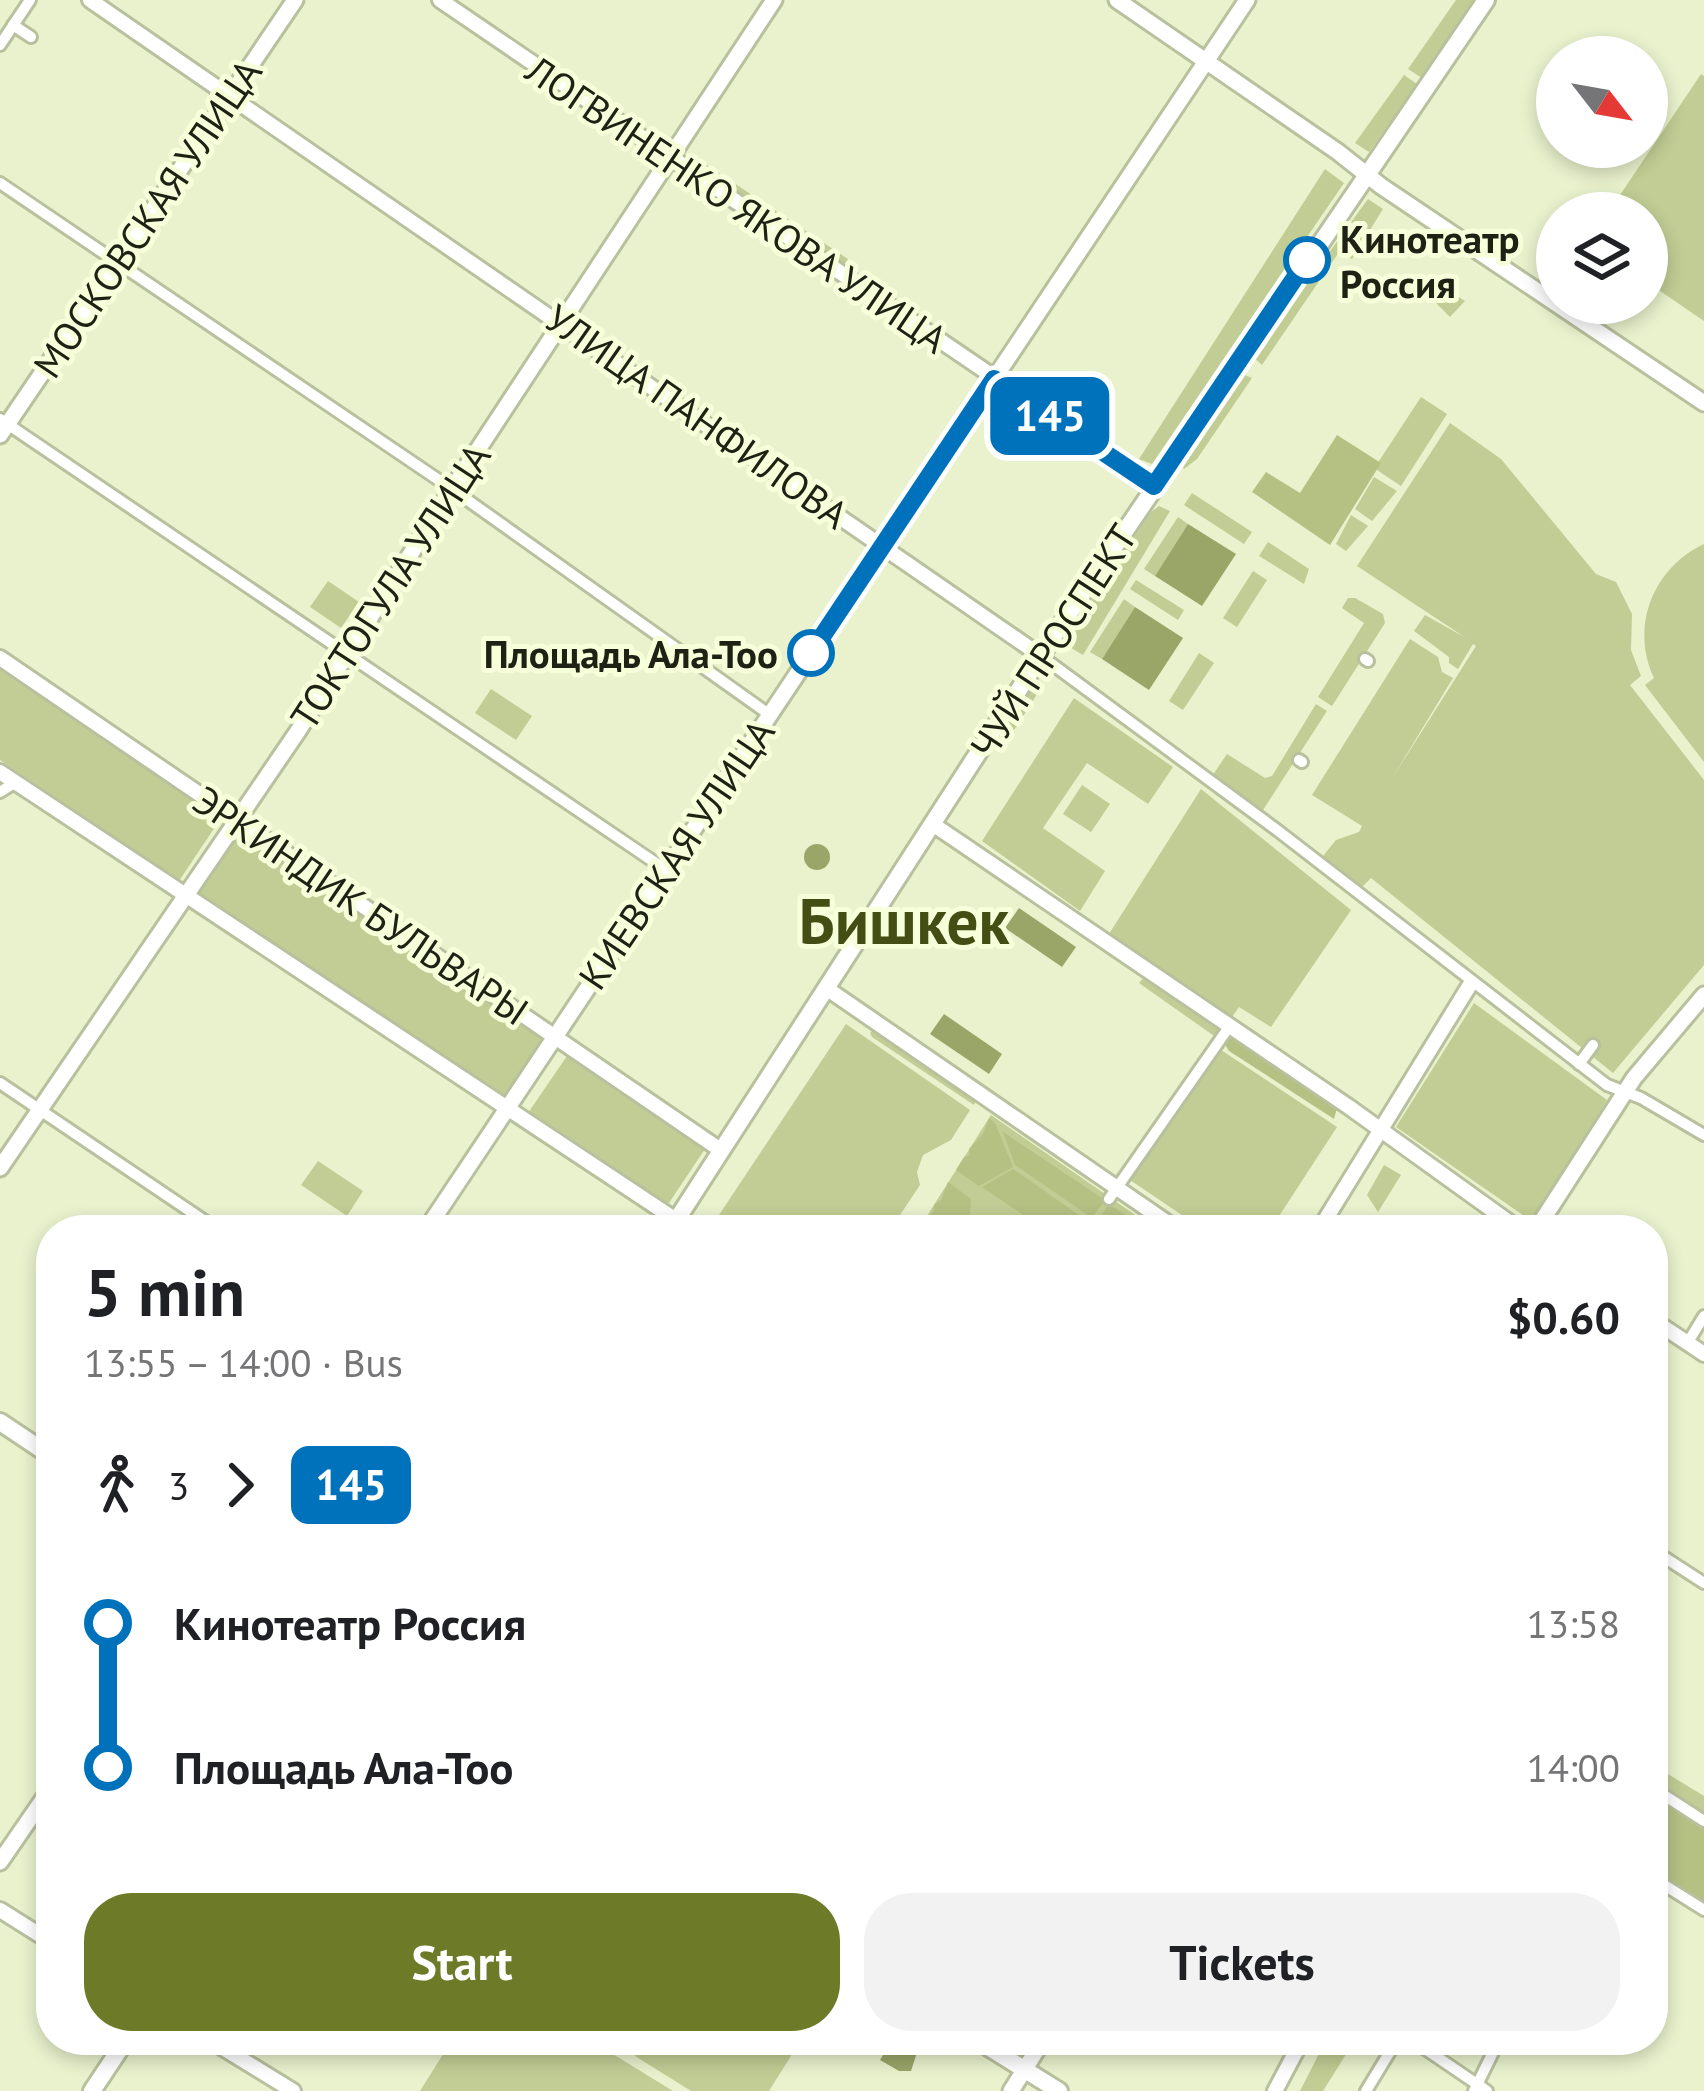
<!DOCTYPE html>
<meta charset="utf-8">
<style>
body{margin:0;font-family:"PT Sans",sans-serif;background:#f2f2f2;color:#202124;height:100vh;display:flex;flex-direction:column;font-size:45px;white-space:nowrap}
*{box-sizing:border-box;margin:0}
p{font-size:39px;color:#757577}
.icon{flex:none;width:66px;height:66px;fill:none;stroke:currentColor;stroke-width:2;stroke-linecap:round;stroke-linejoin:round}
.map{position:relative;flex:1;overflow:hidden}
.sheet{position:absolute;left:36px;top:1215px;width:1632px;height:840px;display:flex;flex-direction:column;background:#fff;border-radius:48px;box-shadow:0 6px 18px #0003}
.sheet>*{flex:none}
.badge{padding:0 24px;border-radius:18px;font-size:42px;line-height:78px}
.needle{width:78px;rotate:121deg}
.fabs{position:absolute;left:1536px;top:36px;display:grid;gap:24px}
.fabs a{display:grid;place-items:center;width:132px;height:132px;border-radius:50%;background:#fff;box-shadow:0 6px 18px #0003;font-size:60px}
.map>.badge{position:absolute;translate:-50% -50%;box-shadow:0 0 0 6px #fff}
.legs{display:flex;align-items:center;gap:18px;height:132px;padding:0 48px;font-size:39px}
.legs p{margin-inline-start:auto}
.headline{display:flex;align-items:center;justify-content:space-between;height:204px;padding:0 48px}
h1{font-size:66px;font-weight:700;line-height:90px}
.cta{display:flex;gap:24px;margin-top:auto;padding:24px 48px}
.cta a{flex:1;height:138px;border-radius:48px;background:#6d7a27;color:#fff;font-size:48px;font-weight:700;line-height:138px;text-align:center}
.cta a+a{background:#f2f2f2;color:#202124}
ul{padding:0 48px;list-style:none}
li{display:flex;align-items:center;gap:42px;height:144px;font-size:45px}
li i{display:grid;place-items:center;width:18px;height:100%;margin:0 15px;background:currentColor}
li i::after{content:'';width:30px;height:30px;margin:-15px;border:9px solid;border-radius:50%;background:#fff}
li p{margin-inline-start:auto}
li:first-child i{background:linear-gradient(#0000 50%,currentColor 0)}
li:last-child i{background:linear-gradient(currentColor 50%,#0000 0)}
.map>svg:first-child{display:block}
</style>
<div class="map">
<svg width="1704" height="2091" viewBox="0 0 1704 2091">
<rect width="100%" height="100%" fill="#e9f2cd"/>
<g fill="#c1cd94">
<path d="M1456 0H1476L1422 78 1408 69Z"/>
<path d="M1701 74 1704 76V321L1647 282V213H1608Z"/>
<path d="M1404 75 1417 84 1369 152 1355 143Z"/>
<path d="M698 159 848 259 842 268 693 167Z"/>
<path d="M1325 169 1344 183 1152 464 1139 459Z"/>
<path d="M1368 199 1383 209 1352 259 1339 252 1262 365 1253 357Z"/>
<path d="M1426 276 1465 301 1450 317 1419 286Z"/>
<path d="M1243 374 1252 378 1197 459 1184 469 1181 464Z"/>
<path d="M1421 397 1447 414 1401 486 1377 470 1379 461Z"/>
<path d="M1450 423 1501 459 1596 574 1616 582 1632 614 1631 650 1641 676 1630 685 1704 780V965L1613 1073 1371 878 1362 887 1323 856 1336 840 1359 832 1362 826 1312 795 1410 639 1438 657 1442 672 1453 678 1391 780 1476 646 1473 644 1458 669 1449 663V657L1414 631 1425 615 1466 638 1357 566Z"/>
<path d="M1374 477 1397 491 1372 521 1355 509Z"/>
<path d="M1192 493 1252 532 1244 544 1184 505Z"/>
<path d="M1159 506 1170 511 1083 655 1063 643 1151 512Z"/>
<path d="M1351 515 1368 526 1346 551 1336 544Z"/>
<path d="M1178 517 1188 524 1155 576 1144 569Z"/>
<path d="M1268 542 1309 569 1304 584 1259 556Z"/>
<path d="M1704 544V762L1645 685 1654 678C1630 626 1653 568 1704 544Z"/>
<path d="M1253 571 1267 580 1237 627 1223 618Z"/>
<path d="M1136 580 1184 610 1178 620 1130 589Z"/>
<path d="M328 581 359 602 341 628 310 607Z"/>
<path d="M1348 598H1355L1383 614 1385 623 1332 706 1318 697 1364 623 1342 608Z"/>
<path d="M1124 599 1135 607 1102 659 1090 652Z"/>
<path d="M1199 653 1214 663 1183 710 1169 701Z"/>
<path d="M0 669 221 818 179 881 0 760Z"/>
<path d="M1033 678 1043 685 1002 749 992 743Z"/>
<path d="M491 689 532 716 516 740 475 713Z"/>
<path d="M1074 698 1173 767 1148 804 1087 763 1043 828 1105 871 1080 911 982 841Z"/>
<path d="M1316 704 1327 711 1263 810 1212 776 1227 754 1265 778 1272 776Z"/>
<path d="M1082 785 1110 804 1091 832 1063 814Z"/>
<path d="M1201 789 1351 910 1271 1027 1239 1007 1230 1020 1109 934Z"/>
<path d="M239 830 550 1040 507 1103 197 893Z"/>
<path d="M1144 977 1221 1032 1217 1038 1139 983Z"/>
<path d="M1474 1003 1607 1100 1533 1222 1396 1127Z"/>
<path d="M846 1024 970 1110 951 1140 923 1155 917 1172 920 1185 896 1221 908 1230H709Z"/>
<path d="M875 1028 978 1097 974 1105 872 1037 870 1033Z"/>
<path d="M1218 1048 1337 1127 1270 1230H1204L1130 1180Z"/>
<path d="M569 1053 707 1146 665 1209 526 1116Z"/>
<path d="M991 1115 1157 1230H918Z"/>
<path d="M318 1161 363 1191 347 1216 301 1185Z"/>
<path d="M1384 1165 1401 1175 1378 1212 1367 1195Z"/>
<path d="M1658 1768 1704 1796V1816L1656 1785Z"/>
<path d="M452 2040H590L673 2091H420Z"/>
<path d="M644 2040H801L769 2091H691L635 2056Z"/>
<path d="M1326 2040H1355L1323 2091H1300Z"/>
</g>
<g fill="#b4c183">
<path d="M1337 435 1381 463 1330 545 1252 492 1266 472 1300 493Z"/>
<path d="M1230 1035 1337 1108 1334 1119 1229 1051 1224 1043Z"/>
<path d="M989 1118 995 1123 1013 1167 979 1186 956 1170 964 1157 970 1155 969 1149 983 1134Z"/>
<path d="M1003 1132 1105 1200 1092 1218 1015 1165Z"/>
<path d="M1013 1169 1089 1222 1083 1230H1045L982 1187Z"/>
<path d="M948 1182 971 1199 969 1227 932 1229 923 1222 934 1211V1205L941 1200Z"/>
<path d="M1109 1204 1147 1230H1109L1097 1221Z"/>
<path d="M1653 1795 1704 1828V1904L1653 1871Z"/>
</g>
<g fill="#99a668">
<path d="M1188 524 1236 554 1202 606 1155 576Z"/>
<path d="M1135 607 1183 638 1149 690 1102 659Z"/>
<circle cx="817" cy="857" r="13"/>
<path d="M1019 908 1076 947 1062 967 1005 928Z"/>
<path d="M944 1014 1002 1054 989 1074 930 1034Z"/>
<path d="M892 2040 920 2043 911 2071H899L880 2060Z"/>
</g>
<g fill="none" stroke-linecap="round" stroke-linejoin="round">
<g stroke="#b8c09e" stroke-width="16">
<g id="minor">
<path d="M13 25 31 37"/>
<path d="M0 45 30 0"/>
<path d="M0 183 452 489 770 715"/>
<path d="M0 419 666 870"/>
<path d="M1041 656 1277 830 1607 1085 1641 1098 1704 1135"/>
<path d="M1365 659 1368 661"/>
<path d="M1299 760 1302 762"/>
<path d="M0 792 16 782"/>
<path d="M1579 1064 1593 1045"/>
<path d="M0 1083 218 1230"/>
<path d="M1109 1199 1229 1027"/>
<path d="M1688 1342 1704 1316"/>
<path d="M1653 1550 1704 1583"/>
<path d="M1653 1788 1704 1821"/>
<path d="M1653 1878 1704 1910"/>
<path d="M1412 2040 1487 2091"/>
<path d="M1366 2091 1397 2040"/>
<path d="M1474 2091 1499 2040"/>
</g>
</g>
<g stroke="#b8c09e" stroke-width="20">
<g id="tertiary">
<path d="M90 0 1041 656"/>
<path d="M440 0 1154 486"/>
<path d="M0 658 722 1151"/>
<path d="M0 772 676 1220"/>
<path d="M934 825 1349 1107 1520 1230"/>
<path d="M829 990 1178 1230"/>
<path d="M1319 1230 1471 983"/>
<path d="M1653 1320 1704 1354"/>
<path d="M0 1910 51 1942"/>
<path d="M210 2040 293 2091"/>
<path d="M1275 2091 1302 2040"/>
</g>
</g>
<g stroke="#b8c09e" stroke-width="21">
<g id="secondary">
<path d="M1117 0 1338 152 1381 186 1704 403"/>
<path d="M0 435 295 0"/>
<path d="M0 1168 298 731 452 489 774 0"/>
<path d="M426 1230 1247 0"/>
<path d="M1536 1230 1634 1078 1704 995"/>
<path d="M0 1862 51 1788"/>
<path d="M1011 2091 1043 2040"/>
</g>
</g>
<g stroke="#b8c09e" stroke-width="22">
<g id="primary">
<path d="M670 1230 1053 637 1486 0"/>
<path d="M0 1422 51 1456"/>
<path d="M977 2040 1059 2091"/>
<path d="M92 2091 126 2040"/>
</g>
</g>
<use href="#minor" stroke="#fff" stroke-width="10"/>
<use href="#tertiary" stroke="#fff" stroke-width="14"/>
<use href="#secondary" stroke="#fff" stroke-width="15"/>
<use href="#primary" stroke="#fff" stroke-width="16"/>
</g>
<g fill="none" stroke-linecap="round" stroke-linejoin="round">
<g stroke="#fff" stroke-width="27">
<path id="line-1" d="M811 653 994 379 1154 486 1307 260"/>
</g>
<use href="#line-1" stroke="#0072bc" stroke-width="18"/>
</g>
<g fill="#fff" stroke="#0072bc" stroke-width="6">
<circle cx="1307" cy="260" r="21"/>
<circle cx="811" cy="653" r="21"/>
</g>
<g text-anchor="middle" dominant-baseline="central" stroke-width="10" stroke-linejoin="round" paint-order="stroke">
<g font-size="39" fill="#1f2114" stroke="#f6ffda">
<text transform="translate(737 204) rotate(34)">ЛОГВИНЕНКО ЯКОВА УЛИЦА</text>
<text transform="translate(147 218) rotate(-56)">МОСКОВСКАЯ УЛИЦА</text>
<text transform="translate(697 416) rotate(35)">УЛИЦА ПАНФИЛОВА</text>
<text transform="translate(390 586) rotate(-57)">ТОКТОГУЛА УЛИЦА</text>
<text transform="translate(1053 641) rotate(-57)">ЧУЙ ПРОСПЕКТ</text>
<text transform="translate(676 854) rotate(-56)">КИЕВСКАЯ УЛИЦА</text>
<text transform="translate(361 905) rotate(34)">ЭРКИНДИК БУЛЬВАРЫ</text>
</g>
<g font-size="39" font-weight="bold" fill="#1f2114" stroke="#f6ffda" text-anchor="start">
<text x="1340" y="238">Кинотеатр<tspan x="1340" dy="45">Россия</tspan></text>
<text x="778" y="653" text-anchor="end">Площадь Ала-Тоо</text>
</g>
<g font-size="63" font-weight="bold" fill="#444d13" stroke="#f6ffda">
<text x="904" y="920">Бишкек</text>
</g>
</g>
</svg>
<div class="fabs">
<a><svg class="needle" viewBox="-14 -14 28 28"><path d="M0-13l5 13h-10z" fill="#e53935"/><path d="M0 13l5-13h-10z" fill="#757577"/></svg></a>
<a><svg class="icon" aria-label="layers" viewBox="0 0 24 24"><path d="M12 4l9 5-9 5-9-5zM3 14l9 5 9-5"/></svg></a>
</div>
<b class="badge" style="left:1050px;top:416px;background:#0072bc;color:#fff">145</b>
<section class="sheet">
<div class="headline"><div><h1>5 min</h1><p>13:55 – 14:00 · Bus</p></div><b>$0.60</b></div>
<div class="legs"><svg class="icon" aria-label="walk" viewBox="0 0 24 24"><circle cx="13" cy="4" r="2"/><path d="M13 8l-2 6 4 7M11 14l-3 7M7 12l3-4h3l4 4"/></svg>3<svg class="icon" aria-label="forward" viewBox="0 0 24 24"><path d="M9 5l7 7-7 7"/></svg><b class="badge" style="background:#0072bc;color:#fff">145</b></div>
<ul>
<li><i style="color:#0072bc"></i><b>Кинотеатр Россия</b><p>13:58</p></li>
<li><i style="color:#0072bc"></i><b>Площадь Ала-Тоо</b><p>14:00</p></li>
</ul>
<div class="cta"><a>Start</a><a>Tickets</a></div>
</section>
</div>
